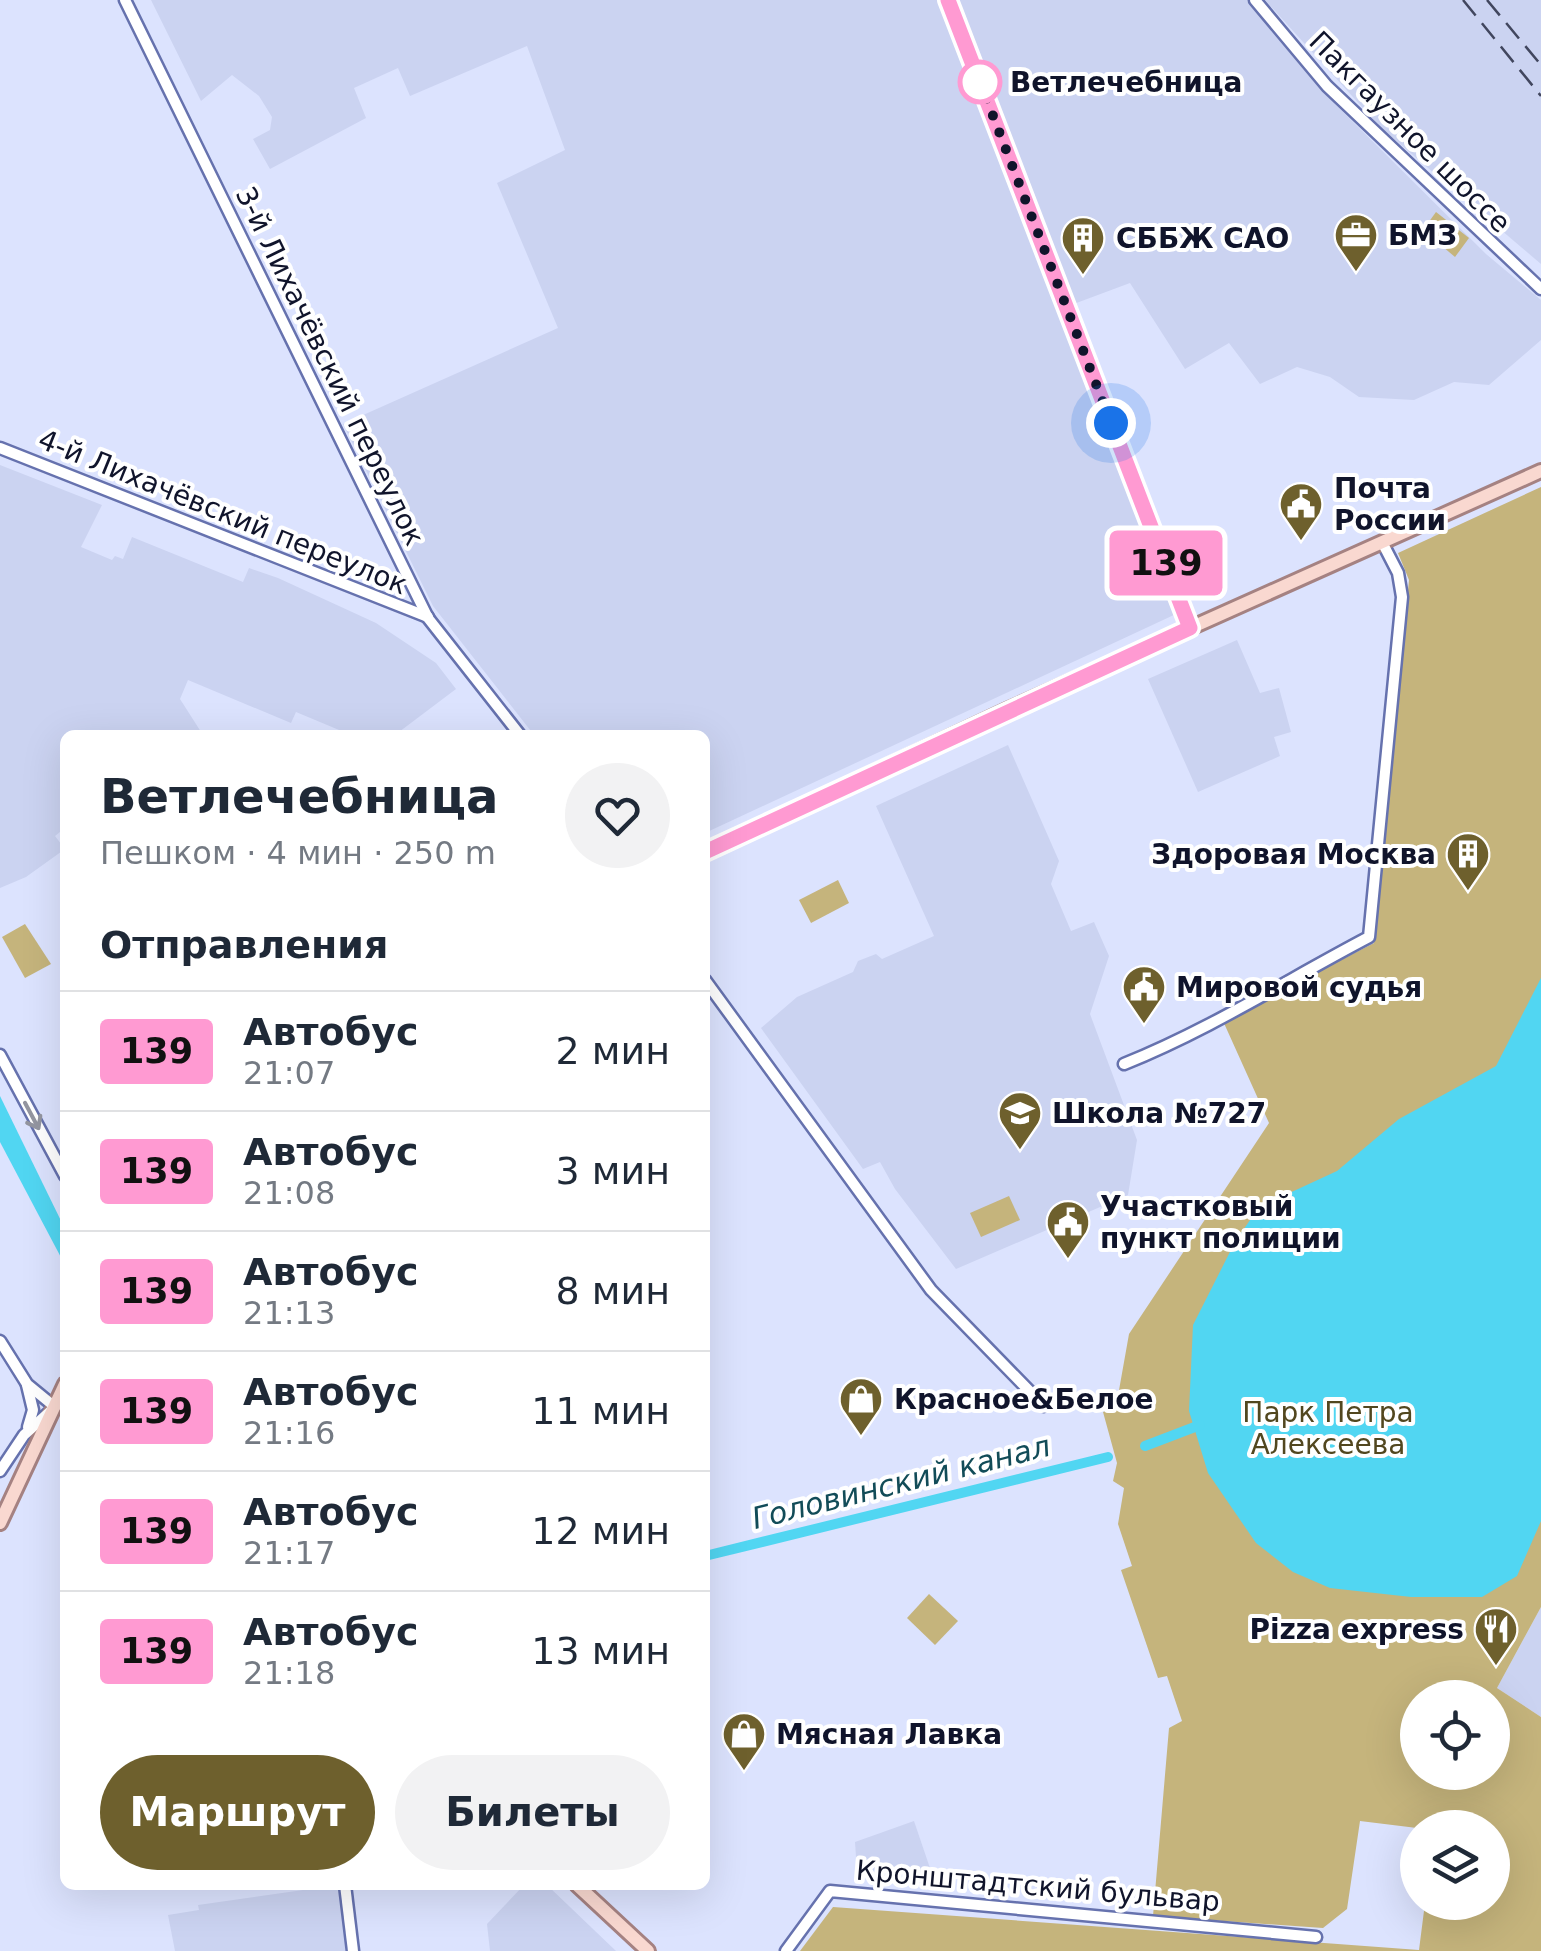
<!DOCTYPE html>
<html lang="ru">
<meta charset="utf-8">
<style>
body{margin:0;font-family:"DejaVu Sans",sans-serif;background:#f2f2f3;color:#1f2937;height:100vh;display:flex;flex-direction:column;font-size:38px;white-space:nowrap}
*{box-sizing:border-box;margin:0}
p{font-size:32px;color:#747a83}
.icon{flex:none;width:55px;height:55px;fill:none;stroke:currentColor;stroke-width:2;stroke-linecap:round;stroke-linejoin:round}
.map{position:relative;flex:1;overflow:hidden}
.side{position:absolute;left:60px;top:730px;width:650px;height:1160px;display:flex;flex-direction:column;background:#fff;border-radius:15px;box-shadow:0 10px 40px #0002}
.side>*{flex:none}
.badge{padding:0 20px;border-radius:8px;font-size:35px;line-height:65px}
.controls{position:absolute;left:1400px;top:1680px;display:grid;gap:20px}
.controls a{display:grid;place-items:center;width:110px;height:110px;border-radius:50%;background:#fff;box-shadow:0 10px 40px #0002;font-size:50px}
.you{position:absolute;width:50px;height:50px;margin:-25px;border:8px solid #fff;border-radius:50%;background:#1a73e8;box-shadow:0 0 0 15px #1a73e833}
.map>.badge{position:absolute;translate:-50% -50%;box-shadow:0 0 0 5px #fff}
h2{padding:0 40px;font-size:38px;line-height:90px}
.round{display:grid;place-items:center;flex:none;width:105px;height:105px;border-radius:52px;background:#f2f2f3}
.headline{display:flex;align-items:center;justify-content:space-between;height:170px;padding:0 40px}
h1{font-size:48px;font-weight:700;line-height:75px}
.action{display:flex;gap:20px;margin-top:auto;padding:20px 40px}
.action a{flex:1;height:115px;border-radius:60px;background:#6e602d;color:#fff;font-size:40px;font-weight:700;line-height:115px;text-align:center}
.action a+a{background:#f2f2f3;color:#1f2937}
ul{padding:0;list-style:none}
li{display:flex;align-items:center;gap:30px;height:120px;padding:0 40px;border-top:2px solid #e0e1e3}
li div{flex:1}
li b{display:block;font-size:38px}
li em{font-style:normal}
li .badge{min-width:110px;font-weight:700;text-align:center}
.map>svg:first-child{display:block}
</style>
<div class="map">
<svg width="1541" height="1951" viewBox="0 0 1541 1951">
<rect width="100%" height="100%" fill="#dce3fe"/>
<g fill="#cbd3f1">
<path d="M151 0H941L1176 614 705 833V735H534L433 606 343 424 558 328 497 183 565 150 527 46 410 96 398 68 354 88 366 118 270 169 253 139 270 130 272 117 259 96 232 75 201 101Z"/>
<path d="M955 0H1250L1320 89 1486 254 1541 300V340L1489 385 1454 382 1414 400 1359 397 1330 377 1297 367 1260 384 1229 343 1185 369 1130 283 1071 305Z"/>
<path d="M1265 0H1541V264L1381 128Z"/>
<path d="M0 465 102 505 81 547 112 560 115 556 123 559 132 537 243 582 249 568 278 578 376 623 436 663 456 689 395 735H351L296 712 291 723 188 680 180 699 203 735H65V828L55 836 65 849 26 877 0 888Z"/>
<path d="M1237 640 1260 693 1279 688 1291 732 1274 737 1280 756 1198 792 1148 679Z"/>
<path d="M1008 745 1059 861 1051 884 1071 931 1094 922 1109 956 1090 1014 1137 1140 1128 1195 956 1269 895 1189 880 1162 863 1169 761 1028 797 997 853 972 858 961 876 954 882 959 934 936 876 806Z"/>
<path d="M1541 1607V1717L1497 1688Z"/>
<path d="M914 1821 933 1877 857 1871 855 1842Z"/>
<path d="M338 1885 347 1951H175L168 1915 199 1910 198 1905Z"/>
<path d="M524 1885H547L616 1951H490L487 1924Z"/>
</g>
<g fill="#c5b47c" fill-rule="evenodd">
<path d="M1436 212 1469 238 1455 257 1423 230Z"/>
<path d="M1541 487V1607L1497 1688 1541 1717V1951H800L833 1907 1419 1950 1425 1903 1492 1902V1828H1417L1360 1821 1347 1909 1323 1928 1153 1916 1169 1728 1182 1721 1167 1676 1158 1678 1121 1570 1132 1566 1118 1524 1124 1488 1113 1481 1117 1463 1103 1412 1116 1407 1129 1334 1269 1123 1223 1021 1374 943 1409 580 1398 553ZM1418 1698H1492V1772H1418Z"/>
<path d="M838 880 849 903 811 923 799 900Z"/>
<path d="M25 924 51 964 25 978 2 937Z"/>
<path d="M1009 1196 1020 1220 981 1237 970 1213Z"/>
<path d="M929 1594 958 1621 935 1645 907 1618Z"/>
</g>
<g fill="#51d6f2">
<path d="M1541 978V1521L1517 1576 1482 1597H1411L1330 1588 1293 1572 1256 1543 1208 1473 1189 1411 1193 1325 1235 1242 1259 1207 1337 1171 1399 1119 1496 1066Z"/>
<path d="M0 1096 65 1229V1265L0 1142Z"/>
</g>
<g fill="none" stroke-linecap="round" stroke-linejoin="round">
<g stroke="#51d6f2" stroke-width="10">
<path d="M1145 1446 1200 1425"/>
<path d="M705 1556 1108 1457"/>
</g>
<g stroke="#6672ae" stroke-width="15">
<g id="minor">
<path d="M125 0 428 618 520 735"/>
<path d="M948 0 1190 628"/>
<path d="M1255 0 1327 86 1541 289"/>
<path d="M0 448 428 617"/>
<path d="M705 980 931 1290 1044 1406"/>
<path d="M0 1055 65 1176"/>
<path d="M1124 1064C1209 1030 1287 980 1369 937L1402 597 1398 573 1382 542"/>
<path d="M0 1341 27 1384 55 1407 24 1435 0 1471"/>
<path d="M27 1385 33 1410 28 1427"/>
<path d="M345 1885 353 1951"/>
<path d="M786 1951 830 1891 1316 1937"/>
</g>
</g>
<g stroke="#a58282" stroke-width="18">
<g id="major">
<path d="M705 852 1007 710 1541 471"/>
<path d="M0 1523 65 1384"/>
<path d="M577 1885 648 1951"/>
</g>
</g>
<use href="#minor" stroke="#fff" stroke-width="10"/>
<use href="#major" stroke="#f9d8d0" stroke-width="12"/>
<g stroke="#41465e" stroke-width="2.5" stroke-dasharray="20 10" stroke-linecap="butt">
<path d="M1463 0 1541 96"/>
<path d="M1487 0 1541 65"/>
</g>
</g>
<defs><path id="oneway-shaft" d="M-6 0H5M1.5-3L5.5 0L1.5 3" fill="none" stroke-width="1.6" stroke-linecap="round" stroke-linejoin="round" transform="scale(2.5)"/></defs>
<use stroke="#9395a0" href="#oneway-shaft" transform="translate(32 1116) rotate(62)"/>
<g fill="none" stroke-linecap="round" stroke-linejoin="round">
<g stroke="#fff" stroke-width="22">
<path id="line" d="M705 852 1190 628 948 0"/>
</g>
<use href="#line" stroke="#ff9ad2" stroke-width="15"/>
<path stroke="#10142b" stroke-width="10" stroke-dasharray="0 18" d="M980 82 1111 423"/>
</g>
<defs>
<g id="office-pin" transform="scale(2.25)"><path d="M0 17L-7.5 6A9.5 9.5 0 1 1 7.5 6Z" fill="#6e602d" stroke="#fff"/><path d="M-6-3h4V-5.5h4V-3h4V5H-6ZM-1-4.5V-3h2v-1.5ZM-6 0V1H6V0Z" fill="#fff"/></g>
<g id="building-pin" transform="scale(2.25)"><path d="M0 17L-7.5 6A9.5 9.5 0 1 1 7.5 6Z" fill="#6e602d" stroke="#fff"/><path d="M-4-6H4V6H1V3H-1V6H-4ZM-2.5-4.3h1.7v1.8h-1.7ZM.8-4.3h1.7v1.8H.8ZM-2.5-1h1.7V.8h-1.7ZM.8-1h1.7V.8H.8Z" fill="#fff"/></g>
<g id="civic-pin" transform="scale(2.25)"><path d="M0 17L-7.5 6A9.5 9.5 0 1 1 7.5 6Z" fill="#6e602d" stroke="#fff"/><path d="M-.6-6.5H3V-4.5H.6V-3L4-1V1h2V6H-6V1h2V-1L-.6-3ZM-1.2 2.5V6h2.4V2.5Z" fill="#fff"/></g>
<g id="school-pin" transform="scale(2.25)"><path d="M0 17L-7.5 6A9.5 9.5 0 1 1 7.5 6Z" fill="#6e602d" stroke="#fff"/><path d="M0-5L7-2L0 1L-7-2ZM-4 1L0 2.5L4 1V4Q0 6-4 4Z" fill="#fff"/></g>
<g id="shop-pin" transform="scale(2.25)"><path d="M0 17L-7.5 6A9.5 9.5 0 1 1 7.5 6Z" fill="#6e602d" stroke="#fff"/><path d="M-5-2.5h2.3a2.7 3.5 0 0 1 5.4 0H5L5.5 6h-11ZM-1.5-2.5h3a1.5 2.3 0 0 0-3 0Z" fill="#fff"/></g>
<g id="restaurant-pin" transform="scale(2.25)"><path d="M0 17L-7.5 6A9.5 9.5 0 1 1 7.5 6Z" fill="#6e602d" stroke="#fff"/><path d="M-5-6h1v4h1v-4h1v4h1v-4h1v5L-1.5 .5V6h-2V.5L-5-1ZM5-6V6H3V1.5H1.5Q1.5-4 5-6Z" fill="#fff"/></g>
</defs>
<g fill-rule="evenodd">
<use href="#office-pin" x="1356" y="235"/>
<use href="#building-pin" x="1083" y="238"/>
<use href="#civic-pin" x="1301" y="504"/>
<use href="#building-pin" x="1468" y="854"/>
<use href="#civic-pin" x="1144" y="987"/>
<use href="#school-pin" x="1020" y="1113"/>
<use href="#civic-pin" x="1068" y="1222"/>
<use href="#shop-pin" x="861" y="1399"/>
<use href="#restaurant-pin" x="1496" y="1629"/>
<use href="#shop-pin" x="744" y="1734"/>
</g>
<circle fill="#fff" stroke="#ff9ad2" stroke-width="5" cx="980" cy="82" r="20"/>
<g text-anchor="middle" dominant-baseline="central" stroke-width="8" stroke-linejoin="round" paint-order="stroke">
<g font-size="28" font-weight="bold" fill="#10142b" stroke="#fff" text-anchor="start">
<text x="1010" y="82">Ветлечебница</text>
</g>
<g font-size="28" fill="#10142b" stroke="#fff">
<text transform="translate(1410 132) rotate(45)">Пакгаузное шоссе</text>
<text transform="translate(330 366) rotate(64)">3-й Лихачёвский переулок</text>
<text transform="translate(223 512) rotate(22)">4-й Лихачёвский переулок</text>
<text transform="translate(1038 1886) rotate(5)">Кронштадтский бульвар</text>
</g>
<g font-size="28" font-weight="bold" fill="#10142b" stroke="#fff" text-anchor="start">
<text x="1388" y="235">БМЗ</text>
<text x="1116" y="238">СББЖ САО</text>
<text x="1334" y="488">Почта<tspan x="1334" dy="32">России</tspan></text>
<text x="1436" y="854" text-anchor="end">Здоровая Москва</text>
<text x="1176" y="987">Мировой судья</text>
<text x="1052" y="1113">Школа №727</text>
<text x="1100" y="1206">Участковый<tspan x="1100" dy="32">пункт полиции</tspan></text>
<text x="894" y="1399">Красное&amp;Белое</text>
<text x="1464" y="1629" text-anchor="end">Pizza express</text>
<text x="776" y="1734">Мясная Лавка</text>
</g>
<g font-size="28" fill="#52471f" stroke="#fff">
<text x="1328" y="1412">Парк Петра<tspan x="1328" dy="32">Алексеева</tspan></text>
</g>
<g font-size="30" font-style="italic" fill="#124c58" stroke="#fff">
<text transform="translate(901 1482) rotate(-14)">Головинский канал</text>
</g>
</g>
</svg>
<div class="controls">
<a><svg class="icon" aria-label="locate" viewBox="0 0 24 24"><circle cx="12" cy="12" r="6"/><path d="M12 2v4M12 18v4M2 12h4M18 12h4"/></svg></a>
<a><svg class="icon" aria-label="layers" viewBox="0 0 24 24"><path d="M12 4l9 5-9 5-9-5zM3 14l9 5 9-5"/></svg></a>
</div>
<div class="you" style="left:1111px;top:423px"></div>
<b class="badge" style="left:1166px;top:563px;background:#ff9ad2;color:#111">139</b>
<section class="side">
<div class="headline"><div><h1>Ветлечебница</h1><p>Пешком · 4 мин · 250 m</p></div><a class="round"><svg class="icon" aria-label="heart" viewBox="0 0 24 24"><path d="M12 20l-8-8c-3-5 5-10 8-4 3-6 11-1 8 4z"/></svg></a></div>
<h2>Отправления</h2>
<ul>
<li><span class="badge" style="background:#ff9ad2;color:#111">139</span><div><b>Автобус</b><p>21:07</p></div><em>2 мин</em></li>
<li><span class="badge" style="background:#ff9ad2;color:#111">139</span><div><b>Автобус</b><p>21:08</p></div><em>3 мин</em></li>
<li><span class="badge" style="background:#ff9ad2;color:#111">139</span><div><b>Автобус</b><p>21:13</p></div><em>8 мин</em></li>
<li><span class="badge" style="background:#ff9ad2;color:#111">139</span><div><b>Автобус</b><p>21:16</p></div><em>11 мин</em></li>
<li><span class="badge" style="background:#ff9ad2;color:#111">139</span><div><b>Автобус</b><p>21:17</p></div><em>12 мин</em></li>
<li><span class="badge" style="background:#ff9ad2;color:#111">139</span><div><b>Автобус</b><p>21:18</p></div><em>13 мин</em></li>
</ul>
<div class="action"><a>Маршрут</a><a>Билеты</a></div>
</section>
</div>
